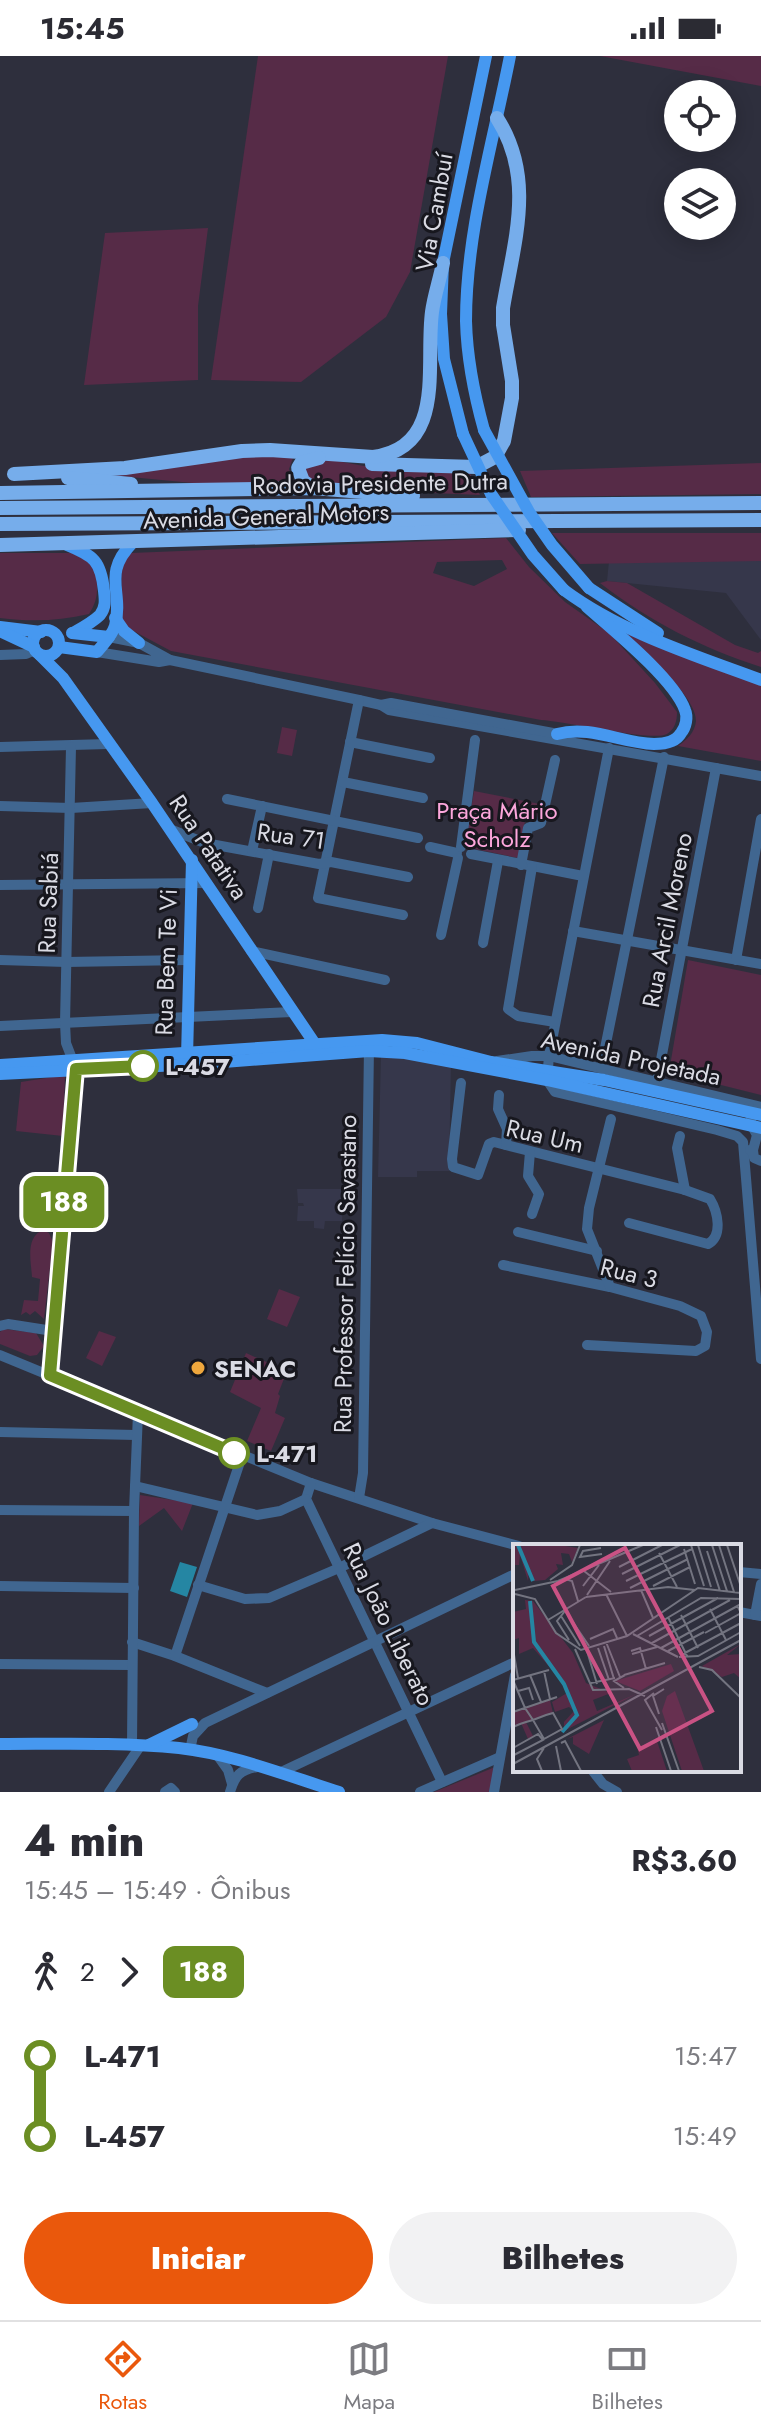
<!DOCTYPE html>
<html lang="pt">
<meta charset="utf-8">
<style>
body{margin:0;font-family:Jost,sans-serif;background:#f2f2f3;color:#2b2b33;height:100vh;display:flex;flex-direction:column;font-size:30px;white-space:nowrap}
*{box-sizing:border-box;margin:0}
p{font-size:26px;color:#7c7c81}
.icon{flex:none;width:44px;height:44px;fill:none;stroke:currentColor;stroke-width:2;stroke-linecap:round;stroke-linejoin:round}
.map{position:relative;height:1736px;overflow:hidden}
.panel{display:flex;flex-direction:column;background:#fff;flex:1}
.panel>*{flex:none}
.badge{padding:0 16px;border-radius:12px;font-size:28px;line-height:52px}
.fabs{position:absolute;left:664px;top:24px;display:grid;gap:16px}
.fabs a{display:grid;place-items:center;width:72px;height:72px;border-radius:50%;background:#fff;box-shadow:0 4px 20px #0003;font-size:40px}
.map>.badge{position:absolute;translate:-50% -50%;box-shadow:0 0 0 4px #fff}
.legs{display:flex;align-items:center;gap:12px;height:88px;padding:0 24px;font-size:26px}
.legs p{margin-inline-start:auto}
.summary{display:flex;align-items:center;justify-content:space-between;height:136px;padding:0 24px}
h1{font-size:44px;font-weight:800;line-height:60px}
.button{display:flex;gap:16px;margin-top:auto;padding:16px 24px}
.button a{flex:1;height:92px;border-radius:48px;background:#ea580c;color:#fff;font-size:32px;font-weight:800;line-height:92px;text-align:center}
.button a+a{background:#f2f2f3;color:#2b2b33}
ul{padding:0 24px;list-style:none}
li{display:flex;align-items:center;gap:28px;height:80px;font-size:30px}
li i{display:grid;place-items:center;width:12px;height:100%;margin:0 10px;background:currentColor}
li i::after{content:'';width:20px;height:20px;margin:-10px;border:6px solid;border-radius:50%;background:#fff}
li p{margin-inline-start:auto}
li:first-child i{background:linear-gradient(#0000 50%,currentColor 0)}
li:last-child i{background:linear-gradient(currentColor 50%,#0000 0)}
.status{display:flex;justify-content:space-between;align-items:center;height:56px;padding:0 40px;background:#fff;direction:ltr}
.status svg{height:22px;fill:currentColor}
.tab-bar{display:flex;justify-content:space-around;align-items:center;height:112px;border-top:2px solid #e1e1e2;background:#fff;font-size:22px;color:#7c7c81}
.tab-bar a{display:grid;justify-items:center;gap:4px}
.tab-bar .on{color:#ea580c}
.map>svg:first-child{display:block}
</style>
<div class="status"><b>15:45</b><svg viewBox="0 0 49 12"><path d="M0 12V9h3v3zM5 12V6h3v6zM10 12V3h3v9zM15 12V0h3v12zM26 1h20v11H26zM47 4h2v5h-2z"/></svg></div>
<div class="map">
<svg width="761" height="1736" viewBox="0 0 761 1736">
<rect width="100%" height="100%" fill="#2e2f3d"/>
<g fill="#36374b">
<path d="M609 505H761V584L726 537 607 525Z"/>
<path d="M381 999 451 1007 449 1115H417V1121H378Z"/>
<path d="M297 1133H343V1136H349V1145L343 1146 342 1165H325L324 1173 314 1172V1165H297L298 1150H304L303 1147H298Z"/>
</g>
<g fill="#562b47" fill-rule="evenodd">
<path d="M258 0H448L410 216 386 261 301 326 211 324Z"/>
<path d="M600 0H761V30Z"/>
<path d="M208 172 198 250V324L84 329 105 177Z"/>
<path d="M243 396 293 402 289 413 294 427 203 428 99 418Z"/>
<path d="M307 404 337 405 364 410 468 413 480 439 313 432 301 407Z"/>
<path d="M761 407V438L531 441 520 415Z"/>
<path d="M552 477H761V505L580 508Z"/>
<path d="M506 482 529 511 565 546 609 577 655 627 677 656C677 665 675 673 667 678 653 686 564 665 541 664L171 595 128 572 122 563 121 505 131 497ZM502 504 507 513 474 530 433 517 437 506Z"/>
<path d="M0 497H72L94 507C97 527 101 540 89 558 59 565 31 566 0 562Z"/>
<path d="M607 525 627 527 735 589 758 597 761 595V611C702 592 649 565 600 527Z"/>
<path d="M626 577 761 627V705L678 690C687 684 695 676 696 665 697 641 643 594 626 577Z"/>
<path d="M282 671 297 674 292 700 277 697Z"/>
<path d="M474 735 540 748 537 767 525 765 518 802 465 791Z"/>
<path d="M688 904 761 919V1039L669 1016Z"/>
<path d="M65 1019 63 1080 16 1075 21 1026Z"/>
<path d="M43 1174 49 1177 53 1186 44 1263 35 1255 30 1259 26 1256 21 1259 24 1244 38 1245 40 1223 32 1221C31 1205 25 1181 43 1174Z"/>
<path d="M279 1233 300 1241 287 1271 267 1263Z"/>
<path d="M4 1273 36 1277 44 1290 37 1299 30 1300 0 1288V1276Z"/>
<path d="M99 1275 116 1281 102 1310 86 1302Z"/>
<path d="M246 1297 287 1315 278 1338 280 1340 275 1357 285 1362 271 1395 247 1385 261 1352 230 1336Z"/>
<path d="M140 1439 193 1447 182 1475 164 1452 139 1470Z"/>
<path d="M495 1711 491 1736H434Z"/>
</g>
<path fill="#2586a3" d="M180 1506 197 1511 187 1541 170 1535Z"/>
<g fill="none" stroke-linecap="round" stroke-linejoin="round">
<g stroke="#406690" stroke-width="10">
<path d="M97 596 159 606 170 604 139 587 109 581"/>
<path d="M0 599 26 598 35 594"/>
<path d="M170 604 359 644 381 649 389 654 761 720"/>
<path d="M359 644 318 842 403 859"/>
<path d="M381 649 391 647 553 677"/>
<path d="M350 686 430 702"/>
<path d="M0 691 108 688"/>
<path d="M609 692 549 1000 547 1024 555 1036 717 1074 737 1080 743 1086 761 1303"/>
<path d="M343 726 423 742"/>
<path d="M227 743 418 782"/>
<path d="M0 750 71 752 152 747"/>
<path d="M172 774 205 787 319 808 331 806 408 821"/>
<path d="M430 791 457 797"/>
<path d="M461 791 475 684"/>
<path d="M252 795 262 750"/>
<path d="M471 798 583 820"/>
<path d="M521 809 528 772 541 767 555 704"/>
<path d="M532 811 508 953 518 960 555 966"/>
<path d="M0 829 207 827"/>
<path d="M258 852 269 798"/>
<path d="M573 875 761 908"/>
<path d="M441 879 458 802"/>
<path d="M483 887 498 805"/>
<path d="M251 895 385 924"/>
<path d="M0 904 66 906 187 904"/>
<path d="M736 904 761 763"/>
<path d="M0 970 292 956"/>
<path d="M497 1005 532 1000H549L761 1051"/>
<path d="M601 1012 664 701"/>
<path d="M657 1025 716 712"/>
<path d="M461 1027 452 1103 453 1111 478 1119 489 1088 494 1086 685 1134 710 1143C718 1156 723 1180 708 1188L629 1167"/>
<path d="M499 1039 498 1053 507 1073 506 1089"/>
<path d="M749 1050 752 1070 757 1079 753 1094"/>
<path d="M680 1080 677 1092 685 1134"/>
<path d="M750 1094H753L754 1102 761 1105"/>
<path d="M530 1096 528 1120 539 1138 532 1158"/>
<path d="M518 1176 597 1195"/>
<path d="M503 1209 610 1231 680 1250 701 1260 707 1276 705 1290 696 1295 587 1289"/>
<path d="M610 1231 587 1173 589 1152 611 1063"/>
<path d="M0 1270 8 1268 53 1275"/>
<path d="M0 1299 311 1427 432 1467 519 1490"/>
<path d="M50 1319 76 1024V1013L66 987 65 967 71 691"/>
<path d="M0 1376 136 1379"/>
<path d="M311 1427 306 1443 442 1726"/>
<path d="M135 1430 257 1459 280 1455 306 1443"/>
<path d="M359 1442 363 1417 369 991"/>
<path d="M0 1454 134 1455"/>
<path d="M739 1516 761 1518"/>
<path d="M198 1529 245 1543 269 1542 339 1512 432 1467"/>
<path d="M0 1530 134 1532"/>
<path d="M739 1556 761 1560"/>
<path d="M755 1559 761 1528"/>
<path d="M132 1586 175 1600 267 1637"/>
<path d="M175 1600 242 1400"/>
<path d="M0 1608 132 1609"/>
<path d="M132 1689 134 1455 138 1357"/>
<path d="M190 1694 193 1680 205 1667 515 1518"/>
<path d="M218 1700 228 1714 232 1728"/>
<path d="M592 1714 603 1728 617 1736"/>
<path d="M279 1717 515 1606"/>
<path d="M109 1736 141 1689"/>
<path d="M165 1736 171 1732 175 1736"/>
<path d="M230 1736C235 1719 240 1714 257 1711"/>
<path d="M420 1736 500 1701"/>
<path d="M494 1736 515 1619"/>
</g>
<g stroke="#4698f0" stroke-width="12">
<path d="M484 374C474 338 467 303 466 265 466 176 493 87 510 0"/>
<path d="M463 378 444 303 441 258 443 207 486 0"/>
<path d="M67 489C94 500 101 505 104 535 105 544 106 551 100 559 93 566 82 572 73 577"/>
<path d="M589 532 658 577"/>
<path d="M564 534C622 577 694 599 761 624"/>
<path d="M115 562 124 575 139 587"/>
<path d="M0 571 41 576"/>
<circle cx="46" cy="587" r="13"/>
<path d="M0 575 34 591"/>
<path d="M72 577 109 581"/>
<path d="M59 591 97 596C103 588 112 580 115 570 124 534 101 519 133 486"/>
<path d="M40 599 63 622 152 747 315 988"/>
<path d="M557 678C591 669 621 687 654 688 665 688 676 686 681 677 686 671 688 661 685 654 674 623 612 573 587 551"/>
<path d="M187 1001 192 804"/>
<path d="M0 1009 382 984 417 987 491 1006 604 1024 761 1059"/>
<path d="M0 1018 198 1008 369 995 405 997 547 1024 761 1072"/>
<path d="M0 1688C59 1688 120 1686 179 1692 233 1698 288 1720 339 1736"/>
<path d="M149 1689 192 1668"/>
</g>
<g stroke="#76adeb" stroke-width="14">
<path d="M372 408 476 411 495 401 504 385 512 342V325L503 269V252C514 185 536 123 497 62"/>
<path d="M14 418 125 412 242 395 270 394 373 401C447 392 425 309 432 256 434 240 440 223 443 207"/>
<path d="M68 422 131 428"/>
<path d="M313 432 303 425 298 412 301 407 319 402"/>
<path d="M0 437 313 432 413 440"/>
<path d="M0 452 761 447"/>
<path d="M0 468 761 464"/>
<path d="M0 489 519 474"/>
</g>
<g stroke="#4698f0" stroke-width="12">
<path d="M484 374 529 456 552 489 589 532"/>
<path d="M463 378 491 438 533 499 564 534"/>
</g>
</g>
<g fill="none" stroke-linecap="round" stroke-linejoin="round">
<g stroke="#fff" stroke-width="18">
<path id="line-1" d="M143 1010 76 1013 50 1319 234 1397"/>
</g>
<use href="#line-1" stroke="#6b8e23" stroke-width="12"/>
</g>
<g fill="#fff" stroke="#6b8e23" stroke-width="4">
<circle cx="143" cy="1010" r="14"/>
<circle cx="234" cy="1397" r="14"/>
</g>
<circle fill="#efa73d" stroke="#17171e" stroke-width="3" cx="198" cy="1312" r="8"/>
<g text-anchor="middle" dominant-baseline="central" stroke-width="6" stroke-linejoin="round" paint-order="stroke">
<g font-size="24" fill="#dadbe4" stroke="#17171e">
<text transform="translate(434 156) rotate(-80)">Via Cambuí</text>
<text transform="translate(380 427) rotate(-1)">Rodovia Presidente Dutra</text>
<text transform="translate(266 460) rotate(-2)">Avenida General Motors</text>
<text transform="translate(291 780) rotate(8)">Rua 71</text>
<text transform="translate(209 791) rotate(56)">Rua Patativa</text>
<text transform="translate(48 847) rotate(-88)">Rua Sabiá</text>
<text transform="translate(667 864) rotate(-79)">Rua Arcil Moreno</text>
<text transform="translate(166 906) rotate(-88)">Rua Bem Te Vi</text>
<text transform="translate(631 1002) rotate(12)">Avenida Projetada</text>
<text transform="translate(545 1080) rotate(13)">Rua Um</text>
<text transform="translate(629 1217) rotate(14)">Rua 3</text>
<text transform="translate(345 1218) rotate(-89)">Rua Professor Felício Savastano</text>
<text transform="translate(389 1568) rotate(64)">Rua João Liberato</text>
</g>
<g font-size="24" fill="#fda7dc" stroke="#17171e">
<text x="497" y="754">Praça Mário<tspan x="497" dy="28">Scholz</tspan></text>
</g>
<g font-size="24" font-weight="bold" fill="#dadbe4" stroke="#17171e" text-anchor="start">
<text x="165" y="1010">L-457</text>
<text x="256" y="1397">L-471</text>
</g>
<g font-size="24" font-weight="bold" fill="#dadbe4" stroke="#17171e" text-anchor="start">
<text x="214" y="1312">SENAC</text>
</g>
</g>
<g transform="translate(513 1488)">
<rect width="228" height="228" fill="#2e2f3d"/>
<path d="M0 1H46L65 4 59 18 56 10 48 9 50 21 43 20 45 25 32 36 21 37 16 24 15 37 7 11 6 21H0ZM12 56 20 57 60 109 73 139 98 149 80 156 84 167 123 150 51 187V178L61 167 56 163 42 168 39 158 54 149 53 142 20 104 6 110V94L0 96V68L13 65ZM228 100 214 111 228 110V135L221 129 209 133 189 122ZM158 120 161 127 127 147 102 137ZM162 147 191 227H169L149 167 154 152ZM37 156 40 169 13 178 20 192 15 195 8 179 0 183V168ZM91 176 76 210 60 200V193L54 195ZM144 197 154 227H119L114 215 126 211 124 203Z" fill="#562b47"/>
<path fill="none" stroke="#2586a3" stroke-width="4" d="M5 1 20 37M17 57 21 98 51 140 64 171 49 188"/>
<path fill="none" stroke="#737480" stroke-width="2" d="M178 1 191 42M185 1 198 43M199 1 214 47M206 1 221 48M214 1 228 43M88 4 70 7 67 13 89 10M171 5 182 40M194 7 207 47M146 9 164 43M106 23 149 1M71 27 98 48M109 30 167 1M52 35 59 37 65 57M37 36 59 21 67 1M113 37 179 5M70 42 86 21M140 42 177 23M117 44 175 15M2 46 45 37 130 1M128 46 140 74M2 50 22 55 43 89 68 106 114 92 185 44 228 49M93 50 114 92M74 51 97 17M73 53 155 43 182 46M51 65 76 102M197 65 213 96M52 67 44 77 56 96M168 71 185 104M48 72 67 102M155 73 174 112M35 76 73 53M192 89 228 69 224 61M120 90 165 113M124 92 188 54 228 55M136 92 205 54M77 95 100 85 104 94M93 98 107 133M139 99 217 56M91 102 101 135M85 104 96 136M148 104 228 60M0 105 5 134M62 105 80 146 116 145 132 152M74 107 84 140M118 107 127 104 133 125M155 107 191 88M119 110 144 103M170 110 228 79M166 113 185 112 228 88M186 123 199 126 228 154M31 127 37 155M17 131 28 158M111 131 152 119M0 136 12 164 20 176 31 195 49 185 40 169 33 171 20 176 13 178 7 180 0 183M0 136 36 126M78 139 102 134M111 144 101 137 112 131M5 147 16 144 20 156M141 149 132 156 149 186M0 168 44 153M146 170 140 152 151 145M149 179 166 227M143 183 158 227M48 199 52 197 68 227M43 202 48 227M0 204 25 190 30 196 1 211M0 220 228 96M29 227 24 215 31 204"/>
<path fill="#c95284" fill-opacity="0.15" stroke="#c95284" stroke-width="4" d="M112 4 199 167 127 205 40 42Z"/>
<rect width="228" height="228" fill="none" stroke="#dadbe4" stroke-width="4"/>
</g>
</svg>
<div class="fabs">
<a><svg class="icon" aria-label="locate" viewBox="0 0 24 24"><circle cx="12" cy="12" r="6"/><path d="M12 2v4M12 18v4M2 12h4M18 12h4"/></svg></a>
<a><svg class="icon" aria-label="layers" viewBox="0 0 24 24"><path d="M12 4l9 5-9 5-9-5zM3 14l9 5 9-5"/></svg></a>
</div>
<b class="badge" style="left:64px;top:1146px;background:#6b8e23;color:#fff">188</b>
</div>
<section class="panel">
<div class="summary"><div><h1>4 min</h1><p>15:45 – 15:49 · Ônibus</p></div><b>R$3.60</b></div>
<div class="legs"><svg class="icon" aria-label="walk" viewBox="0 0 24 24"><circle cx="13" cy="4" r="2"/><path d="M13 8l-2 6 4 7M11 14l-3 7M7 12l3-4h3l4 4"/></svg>2<svg class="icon" aria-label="forward" viewBox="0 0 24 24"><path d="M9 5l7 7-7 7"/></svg><b class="badge" style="background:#6b8e23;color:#fff">188</b></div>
<ul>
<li><i style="color:#6b8e23"></i><b>L-471</b><p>15:47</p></li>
<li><i style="color:#6b8e23"></i><b>L-457</b><p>15:49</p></li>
</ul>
<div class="button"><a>Iniciar</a><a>Bilhetes</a></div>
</section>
<nav class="tab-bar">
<a class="on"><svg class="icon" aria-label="directions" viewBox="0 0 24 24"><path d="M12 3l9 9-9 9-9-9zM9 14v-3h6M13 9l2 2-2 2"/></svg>Rotas</a>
<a><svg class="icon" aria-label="map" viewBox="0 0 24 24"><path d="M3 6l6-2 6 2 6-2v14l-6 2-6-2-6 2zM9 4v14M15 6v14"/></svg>Mapa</a>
<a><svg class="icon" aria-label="tickets" viewBox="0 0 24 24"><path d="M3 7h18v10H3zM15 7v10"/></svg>Bilhetes</a>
</nav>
